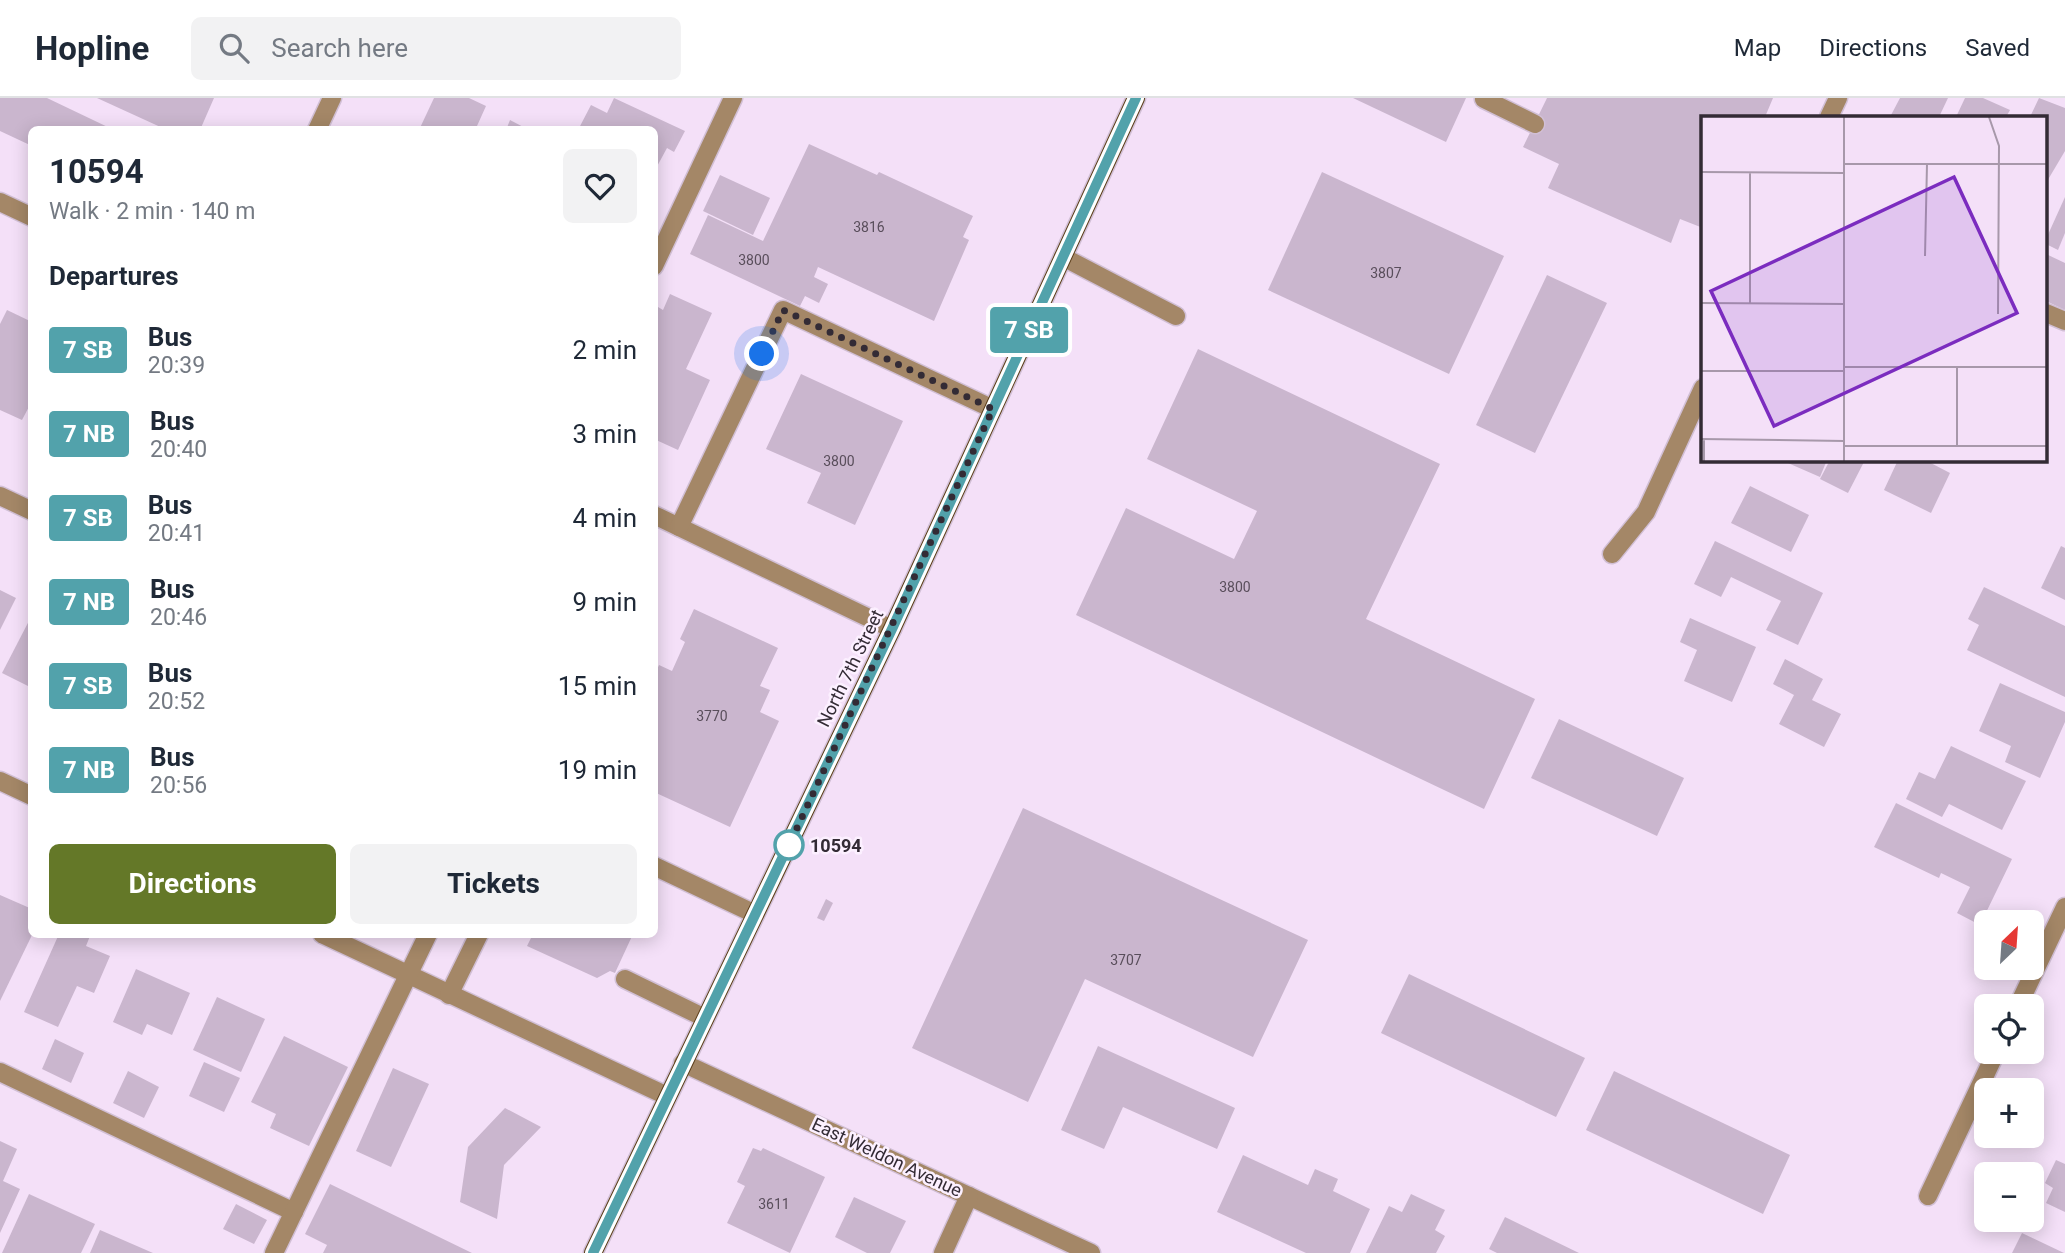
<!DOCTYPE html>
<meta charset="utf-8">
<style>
body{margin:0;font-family:Roboto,sans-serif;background:#f2f2f3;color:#1f2937;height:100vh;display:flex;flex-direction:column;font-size:26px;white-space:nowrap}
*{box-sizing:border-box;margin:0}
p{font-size:23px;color:#747a83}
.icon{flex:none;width:38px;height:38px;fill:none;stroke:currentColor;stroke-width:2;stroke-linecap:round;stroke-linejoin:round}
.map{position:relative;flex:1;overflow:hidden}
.details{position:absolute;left:28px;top:28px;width:630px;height:812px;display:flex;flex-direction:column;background:#fff;border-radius:10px;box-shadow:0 4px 18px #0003}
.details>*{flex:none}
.badge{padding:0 14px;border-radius:5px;font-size:24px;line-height:46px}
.needle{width:46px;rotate:25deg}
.fabs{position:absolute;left:1974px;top:812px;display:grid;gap:14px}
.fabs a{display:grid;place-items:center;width:70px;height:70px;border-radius:10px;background:#fff;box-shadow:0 4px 18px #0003;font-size:35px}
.you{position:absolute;width:35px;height:35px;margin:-18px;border:5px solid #fff;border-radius:50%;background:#1a73e8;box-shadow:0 0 0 10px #1a73e833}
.map>.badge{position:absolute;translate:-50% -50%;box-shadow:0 0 0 4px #fff}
h2{padding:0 21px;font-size:26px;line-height:63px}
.round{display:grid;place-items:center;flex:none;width:74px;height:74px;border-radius:10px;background:#f2f2f3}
.summary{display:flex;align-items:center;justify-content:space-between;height:119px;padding:0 21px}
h1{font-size:33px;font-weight:700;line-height:52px}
.primary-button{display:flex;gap:14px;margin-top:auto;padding:14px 21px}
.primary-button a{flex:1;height:80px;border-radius:10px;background:#647828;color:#fff;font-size:28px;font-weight:700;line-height:80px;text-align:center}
.primary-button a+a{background:#f2f2f3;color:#1f2937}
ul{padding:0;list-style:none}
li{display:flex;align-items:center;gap:21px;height:84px;padding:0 21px}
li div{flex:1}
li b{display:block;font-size:26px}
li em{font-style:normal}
li .badge{min-width:77px;font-weight:700;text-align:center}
header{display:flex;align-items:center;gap:42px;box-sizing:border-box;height:98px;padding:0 35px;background:#fff;border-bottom:2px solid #e0e1e3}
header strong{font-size:33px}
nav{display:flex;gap:38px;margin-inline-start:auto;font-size:24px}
.search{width:490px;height:63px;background:#f2f2f3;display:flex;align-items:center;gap:18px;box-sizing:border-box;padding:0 24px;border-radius:10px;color:#747a83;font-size:26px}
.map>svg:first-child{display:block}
</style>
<header>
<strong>Hopline</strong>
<div class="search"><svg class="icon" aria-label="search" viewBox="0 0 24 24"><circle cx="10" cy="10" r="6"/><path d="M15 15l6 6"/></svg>Search here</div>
<nav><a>Map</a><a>Directions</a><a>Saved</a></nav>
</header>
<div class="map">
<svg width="2065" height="1155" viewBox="0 0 2065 1155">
<rect width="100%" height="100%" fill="#f4e0f8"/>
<g fill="#cab6ce">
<path d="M0 0H47L114 32H32V48L0 33Z"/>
<path d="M97 0H214L200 32H167Z"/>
<path d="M434 0H469L486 8 477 28 484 32H419Z"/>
<path d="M614 0 685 33 674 54 667 50 654 74V32H578L591 7 607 15Z"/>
<path d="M1353 0H1466L1446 44Z"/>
<path d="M1547 0H1773L1765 19H1703V130L1680 121 1671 145 1548 90 1559 66 1523 49Z"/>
<path d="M1900 0H1948L1939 19H1890Z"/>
<path d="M1965 0H1983L2010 12 2006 19H1956Z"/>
<path d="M2039 0 2065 10V53L2046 85V19H2030Z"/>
<path d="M510 22 529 32H506Z"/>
<path d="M809 46 877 77 879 74 973 118 963 139 969 142 934 223 818 169 814 179 828 186 819 205 805 198 800 208 690 156 708 117 763 143Z"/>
<path d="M1322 74 1504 158 1449 276 1268 192Z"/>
<path d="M720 77 770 100 753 137 703 113Z"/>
<path d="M2065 99V135L2058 152 2046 146V141Z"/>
<path d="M2046 156 2065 165V212L2046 203Z"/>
<path d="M1547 177 1607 205 1535 355 1476 327Z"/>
<path d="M670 196 712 215 686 271 710 282 678 352 654 341V230L658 222 654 216 658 209 663 212Z"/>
<path d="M7 212 32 224V303L22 322 0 312V226Z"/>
<path d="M1198 251 1440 366 1366 521 1535 601 1484 711 1076 517 1126 410 1234 461 1257 413 1147 361Z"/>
<path d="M801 276 903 323 855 427 807 405 821 375 766 351Z"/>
<path d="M1781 362H1827L1820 379Z"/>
<path d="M1830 362H1865L1848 395 1820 381Z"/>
<path d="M1898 362H1925L1950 375 1931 415 1884 392Z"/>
<path d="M1750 388 1809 417 1791 454 1731 425Z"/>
<path d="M1715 443 1823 495 1798 547 1766 532 1781 503 1731 479 1721 499 1694 486Z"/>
<path d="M2061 448 2065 450V502L2041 490Z"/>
<path d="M1984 489 2065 528V599L1967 552 1979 527 1968 521Z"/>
<path d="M0 492 16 500 0 532Z"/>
<path d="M694 511 778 550 760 588 770 592 760 614 779 623 730 729 654 694V578L659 567 672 573 685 544 680 541Z"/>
<path d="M32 517V590L2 575Z"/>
<path d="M1690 520 1756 549 1732 604 1684 583 1697 552 1680 544Z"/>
<path d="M1785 561 1823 581 1812 602 1841 616 1824 649 1779 626 1794 597 1773 586Z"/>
<path d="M2000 585 2065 614V624L2040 680 2005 664 2011 648 1979 633Z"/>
<path d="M1559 621 1684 680 1657 738 1531 680Z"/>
<path d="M1951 648 2026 683 2002 732 1949 706 1942 719 1906 701 1919 674 1935 681Z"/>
<path d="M1896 705 2012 761 1980 827 1957 815 1970 789 1941 775 1939 780 1874 749Z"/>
<path d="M1023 710 1308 842 1253 959 1085 881 1028 1004 912 950Z"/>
<path d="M0 797 32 811V837L0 903Z"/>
<path d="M826 801 833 805 824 823 817 820Z"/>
<path d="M59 836H87L90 838 86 848 110 858 94 895 77 888 58 929 24 914Z"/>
<path d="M533 836H633L615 875 610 873 597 880 527 848Z"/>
<path d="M136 871 190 895 172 937 147 926 142 937 113 924Z"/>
<path d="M1409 876 1585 960 1556 1019 1381 935Z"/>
<path d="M217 899 265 921 241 974 193 952Z"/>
<path d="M284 938 348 969 309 1048 270 1030 276 1016 251 1004Z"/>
<path d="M55 941 84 955 71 985 42 971Z"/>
<path d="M1098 948 1235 1010 1217 1051 1123 1009 1104 1051 1061 1032Z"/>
<path d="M204 964 240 980 224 1014 189 998Z"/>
<path d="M393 970 429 986 391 1069 356 1053Z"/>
<path d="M128 973 159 989 144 1020 113 1005Z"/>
<path d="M1614 973 1790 1057 1763 1116 1586 1032Z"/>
<path d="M505 1010 541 1029 504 1067 497 1121 460 1104 468 1049Z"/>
<path d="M0 1043 17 1051 3 1083 20 1091 0 1135Z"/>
<path d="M753 1050 761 1053 763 1050 825 1079 790 1155 727 1125 745 1088 737 1084Z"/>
<path d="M1243 1057 1308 1087 1315 1071 1338 1081 1333 1093 1370 1111 1350 1155H1306L1217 1114Z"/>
<path d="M2056 1062 2065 1066V1114L2046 1105 2053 1090 2045 1085Z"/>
<path d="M330 1086 472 1155H323L327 1147 305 1136Z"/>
<path d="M29 1096 95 1126 81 1155H2Z"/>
<path d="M1411 1096 1445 1112 1435 1132 1445 1138 1436 1155H1366L1389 1108 1402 1114Z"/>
<path d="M854 1099 906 1123 890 1155H867L835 1139Z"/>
<path d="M236 1106 267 1122 254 1146 223 1131Z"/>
<path d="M1505 1119 1579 1155H1497L1489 1151Z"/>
<path d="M100 1132 153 1155H90Z"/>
<path d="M2022 1135 2064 1155H2012Z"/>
</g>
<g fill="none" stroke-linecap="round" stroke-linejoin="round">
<g stroke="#d1bfd5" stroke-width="21">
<g id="minor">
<path d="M1484 1 1535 26"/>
<path d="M1829 19 1838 0"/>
<path d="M317 32 332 0"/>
<path d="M0 104 32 119"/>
<path d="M1063 159 1176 218"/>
<path d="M654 168 733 0"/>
<path d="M2046 215 2065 223"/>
<path d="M0 398 32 413"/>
<path d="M654 417 892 531"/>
<path d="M679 429 783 212 993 311"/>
<path d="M1612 456 1646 414 1703 290"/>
<path d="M0 683 32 698"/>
<path d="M654 768 755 816"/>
<path d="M322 836 667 998"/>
<path d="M625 881 705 920"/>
<path d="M449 897 479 836"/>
<path d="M2018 908 2065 809"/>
<path d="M683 965 1091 1155"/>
<path d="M0 974 294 1114"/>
<path d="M1928 1098 1996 954"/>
<path d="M274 1155 428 836"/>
<path d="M943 1155 969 1098"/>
</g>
</g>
<g stroke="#d1bfd5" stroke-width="21">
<path id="major" d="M593 1155 892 531 1136 0"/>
</g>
<use href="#minor" stroke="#a48767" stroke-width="18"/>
<use href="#major" stroke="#5b3d19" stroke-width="18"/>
</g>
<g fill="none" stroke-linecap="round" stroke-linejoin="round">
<g stroke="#fff" stroke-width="16">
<path id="line" d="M593 1155 892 531 1136 0"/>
</g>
<use href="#line" stroke="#52a2ab" stroke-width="10"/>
<path stroke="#332b35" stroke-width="7" stroke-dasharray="0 12.6" d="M762 256 783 212 993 311 789 747"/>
</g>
<circle fill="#fff" stroke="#52a2ab" stroke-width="3.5" cx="789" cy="747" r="14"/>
<g text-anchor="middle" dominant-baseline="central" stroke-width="5" stroke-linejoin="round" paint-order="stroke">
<g font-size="14" fill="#594e5b">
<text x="869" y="129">3816</text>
<text x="754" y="162">3800</text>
<text x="1386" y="175">3807</text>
<text x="839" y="363">3800</text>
<text x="1235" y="489">3800</text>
<text x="712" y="618">3770</text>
<text x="1126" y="862">3707</text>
<text x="774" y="1106">3611</text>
</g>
<g font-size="18" fill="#332b35" stroke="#fcf0ff">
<text transform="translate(850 570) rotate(-64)">North 7th Street</text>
<text transform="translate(887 1059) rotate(25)">East Weldon Avenue</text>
</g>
<g font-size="18" font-weight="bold" fill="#332b35" stroke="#fcf0ff" text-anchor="start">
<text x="810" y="747">10594</text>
</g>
</g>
<g transform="translate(1701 18)">
<rect width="346" height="346" fill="#f4e0f8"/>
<path fill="none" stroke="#a798aa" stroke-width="2" d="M288 1 298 30 297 198M143 48H347M0 56 143 57M224 140 226 48M0 187 144 188M49 187V57M143 251H347M0 255H143M0 323 143 325M143 330H347M256 330V251M3 346V323M143 346V1"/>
<path fill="#7b2cbf" fill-opacity="0.15" stroke="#7b2cbf" stroke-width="3.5" d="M253 61 316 197 73 310 10 175Z"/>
<rect width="346" height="346" fill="none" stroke="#332b35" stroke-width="3.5"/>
</g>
</svg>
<div class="fabs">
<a><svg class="needle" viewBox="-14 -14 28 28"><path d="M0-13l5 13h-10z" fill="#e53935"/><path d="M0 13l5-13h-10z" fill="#747a83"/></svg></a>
<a><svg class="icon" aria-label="locate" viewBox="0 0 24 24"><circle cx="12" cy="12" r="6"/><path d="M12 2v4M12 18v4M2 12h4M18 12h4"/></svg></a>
<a>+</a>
<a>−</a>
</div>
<div class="you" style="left:762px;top:256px"></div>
<b class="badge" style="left:1029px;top:232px;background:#52a2ab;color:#fff">7 SB</b>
<section class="details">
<div class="summary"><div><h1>10594</h1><p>Walk · 2 min · 140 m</p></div><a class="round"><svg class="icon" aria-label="heart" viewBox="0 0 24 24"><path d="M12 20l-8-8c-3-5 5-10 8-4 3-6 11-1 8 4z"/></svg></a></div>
<h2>Departures</h2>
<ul>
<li><span class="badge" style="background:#52a2ab;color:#fff">7 SB</span><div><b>Bus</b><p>20:39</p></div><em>2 min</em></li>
<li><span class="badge" style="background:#52a2ab;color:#fff">7 NB</span><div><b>Bus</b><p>20:40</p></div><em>3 min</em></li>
<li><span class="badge" style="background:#52a2ab;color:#fff">7 SB</span><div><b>Bus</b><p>20:41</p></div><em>4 min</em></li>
<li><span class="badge" style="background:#52a2ab;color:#fff">7 NB</span><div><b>Bus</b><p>20:46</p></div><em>9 min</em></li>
<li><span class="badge" style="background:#52a2ab;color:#fff">7 SB</span><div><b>Bus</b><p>20:52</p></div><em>15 min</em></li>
<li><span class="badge" style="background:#52a2ab;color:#fff">7 NB</span><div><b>Bus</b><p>20:56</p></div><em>19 min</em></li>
</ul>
<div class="primary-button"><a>Directions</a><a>Tickets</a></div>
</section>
</div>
